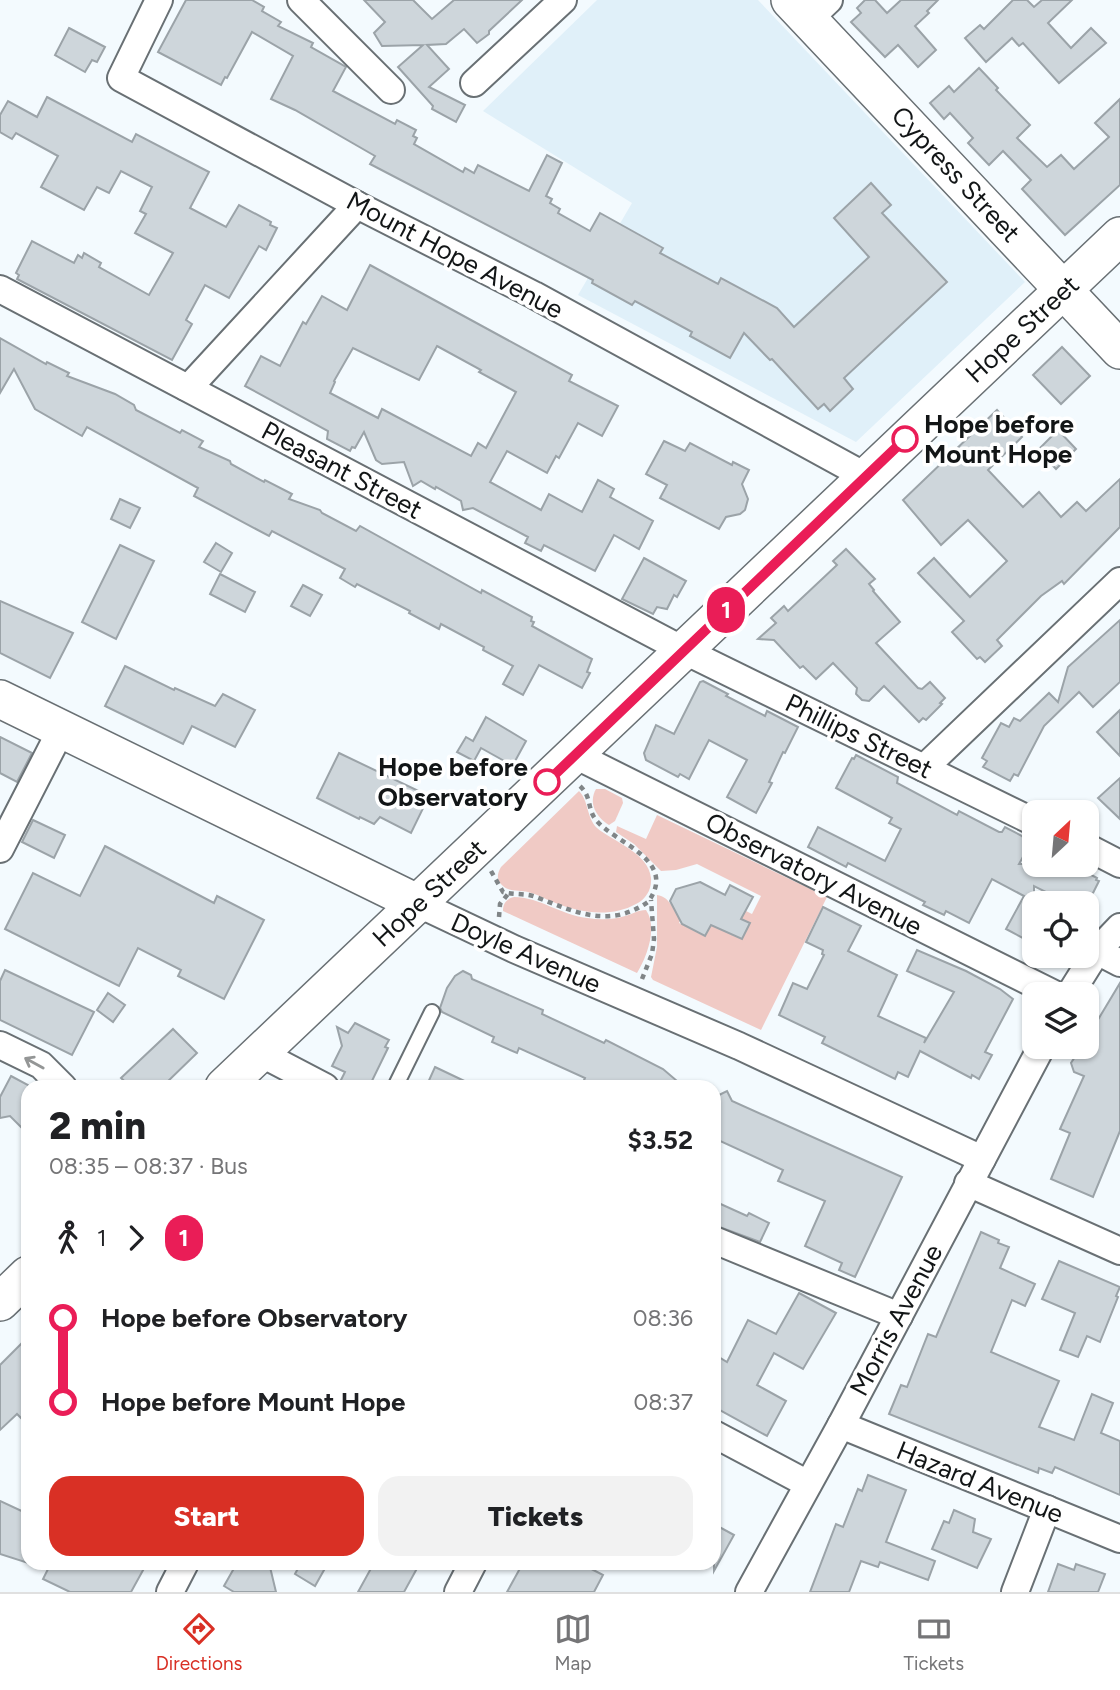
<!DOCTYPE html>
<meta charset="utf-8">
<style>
body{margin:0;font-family:Figtree,sans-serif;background:#f2f2f2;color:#202124;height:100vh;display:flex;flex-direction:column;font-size:26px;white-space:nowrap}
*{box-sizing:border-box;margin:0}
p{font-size:23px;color:#757577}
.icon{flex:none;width:38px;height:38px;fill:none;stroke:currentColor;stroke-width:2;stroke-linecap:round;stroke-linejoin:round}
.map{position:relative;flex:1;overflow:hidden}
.drawer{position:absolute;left:21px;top:1080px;width:700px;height:490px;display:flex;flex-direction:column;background:#fff;border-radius:21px;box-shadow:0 2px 5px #0004}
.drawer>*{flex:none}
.badge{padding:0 14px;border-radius:23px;font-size:24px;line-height:46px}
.needle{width:46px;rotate:26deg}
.buttons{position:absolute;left:1022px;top:800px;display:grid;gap:14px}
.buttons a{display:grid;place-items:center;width:77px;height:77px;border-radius:14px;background:#fff;box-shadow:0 2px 5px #0004;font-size:35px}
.map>.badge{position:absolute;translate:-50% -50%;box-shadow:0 0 0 4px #fff}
.legs{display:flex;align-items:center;gap:10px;height:77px;padding:0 28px;font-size:23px}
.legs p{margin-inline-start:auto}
.headline{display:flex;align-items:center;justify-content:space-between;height:119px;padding:0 28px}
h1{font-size:38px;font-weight:800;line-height:52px}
.action{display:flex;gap:14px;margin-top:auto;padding:14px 28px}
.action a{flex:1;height:80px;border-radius:21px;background:#d93025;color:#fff;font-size:28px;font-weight:800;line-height:80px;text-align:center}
.action a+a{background:#f2f2f2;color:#202124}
ul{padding:0 28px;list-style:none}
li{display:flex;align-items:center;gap:24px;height:84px;font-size:26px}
li i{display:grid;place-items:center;width:10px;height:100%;margin:0 9px;background:currentColor}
li i::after{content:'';width:18px;height:18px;margin:-9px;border:5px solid;border-radius:50%;background:#fff}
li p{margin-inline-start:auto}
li:first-child i{background:linear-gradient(#0000 50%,currentColor 0)}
li:last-child i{background:linear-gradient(currentColor 50%,#0000 0)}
.tabs{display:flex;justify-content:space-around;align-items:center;height:98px;border-top:2px solid #e0e0e0;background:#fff;font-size:19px;color:#757577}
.tabs a{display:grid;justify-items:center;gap:4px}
.tabs .current{color:#d93025}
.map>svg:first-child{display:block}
</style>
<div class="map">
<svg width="1120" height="1592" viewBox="0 0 1120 1592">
<rect width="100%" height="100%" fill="#f3fafe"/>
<path fill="#e0f0f9" d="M597 0H758L1025 282 856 442 578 295 632 203 483 111Z"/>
<g fill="#f0cac5">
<path d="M596 789H605L622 798 623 803 615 821 609 825C596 817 588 803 596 789Z"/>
<path d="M579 791C589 801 586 817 597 828 612 841 649 853 651 878 652 889 646 899 636 904 611 918 579 913 553 902 545 899 537 894 528 892 520 890 509 892 503 886 496 880 497 874 501 867Z"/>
<path d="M657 815 827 897 761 1030 653 980 651 977 657 947V895C671 897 671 910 682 916L679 923 704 936 711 925 741 939 749 924 741 919 746 911 752 914 761 896 697 864 676 870 661 871 634 844 616 832 617 826 646 839Z"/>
<path d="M514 897C539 897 561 915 587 918 600 920 613 920 625 916 633 914 638 910 646 910 658 927 647 957 637 973L503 911C503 904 506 899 514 897Z"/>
</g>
<g fill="#ced6db" stroke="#9ba3a8" stroke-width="2" fill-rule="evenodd">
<path d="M186 0H252L264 7 262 11 281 22 278 26 313 43 311 47 346 67 333 91 395 124 397 120 416 130 413 136 417 138 414 144 463 172 465 168 474 173 478 165 529 191 547 155 562 163 546 196 552 199 550 203 560 209 558 213 590 231 600 213 663 248 660 253 718 284 721 278 777 308 794 327 869 257 834 218 871 183 891 205 882 213 947 282 844 378 853 389 830 411 824 404 818 409 772 359 770 360 744 333 730 358 690 336 692 332 635 301 632 305 592 283 593 280 370 164 375 156 295 110 271 99 293 56 252 32 227 78 225 77 221 85 158 52Z"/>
<path d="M364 0H413L432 19 454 0H522L489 31V34L477 43 464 29 446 44 427 45 449 69 429 87 465 105 456 122 432 109 433 106 398 67 423 45 382 46 374 33 385 22Z"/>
<path d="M865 0H875L887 13 901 0H938L927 11 929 13 915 26 936 50 918 67 898 45 885 57 851 22 861 13 857 8Z"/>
<path d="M1013 0H1027L1034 7 1042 0H1072L1048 23 1071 48 1091 28 1106 43 1059 83 1023 43 1019 46 1012 38 986 62 965 38 980 25 984 29Z"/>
<path d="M69 28 105 47 97 62 92 60 85 72 55 55Z"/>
<path d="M979 68 998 88 996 90 1030 125 1017 138 1047 167 1061 155 1074 169 1109 137 1095 123 1120 99V185L1065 235 1022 189 1031 180 1003 151 989 165 968 143 973 138 950 113 944 119 930 103 949 86 954 92Z"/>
<path d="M47 97 132 142 136 134 209 172 190 208 226 227 239 205 271 222 270 225 277 228 266 250 259 246 229 298 205 285 186 320 192 324 172 360 17 279 19 275 16 273 32 241 74 263 78 255 82 258 84 253 101 263 99 267 149 295 173 253 135 233 146 214 140 211 152 187 121 171 109 193 97 187 84 210 41 187 58 156 16 133 12 139 0 132V115L8 101 37 117Z"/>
<path d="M370 265 572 375 569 381 618 406 602 436 578 423 559 458 556 456 547 473 507 451 490 482 541 510 549 494 582 512 598 480 614 489 610 497 653 521 639 549 614 535 595 571 544 545 541 551 525 543 528 537 473 508 463 510 461 501 436 487 435 489 421 481 413 486 404 462 382 464 376 460 364 432 355 448 352 447 350 451 327 439 328 431 245 386 261 356 280 366 303 322 306 324 322 296 347 310ZM437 346 481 370 479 372 516 392 486 448 478 443 471 456 382 409 378 418 330 393 335 382 334 381 353 348 419 380Z"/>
<path d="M0 338 46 364 47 362 69 373 67 376 115 394 134 405 136 410 180 433 182 430 203 441 199 447 230 461 231 464 264 482 265 480 292 494 289 499 320 510 322 513 356 531 360 526 481 593 482 590 532 617 531 621 534 622 532 626 592 659 587 672 590 673 582 688 539 665 523 695 503 684 513 666 483 650 484 647 441 624 439 629 409 613 410 611 357 584 355 587 340 578 345 569 272 531 269 536 194 496 198 488 87 427 82 436 35 409 14 369 0 393Z"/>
<path d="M1062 347 1090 376 1061 404 1033 375Z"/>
<path d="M997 410 1022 437 988 470 1023 507 1039 492 1061 517 1077 502 1086 511 1120 479V527L1064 584 1062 581 1041 596 997 640 1002 646 985 662 980 657 977 659 952 632 964 621 918 573 934 558 970 597 1007 561 968 520 941 545 903 500Z"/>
<path d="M1058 430 1076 449 1056 469 1038 450Z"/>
<path d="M664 441 685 451 690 443 732 465 733 462 749 470 742 484 748 499 745 510 740 514 726 517 719 529 660 498 667 485 646 474Z"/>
<path d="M120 499 140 508 130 528 111 519Z"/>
<path d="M216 543 232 553 221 572 204 562Z"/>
<path d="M120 545 154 561 116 639 82 622Z"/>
<path d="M846 549 875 579 869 584 874 590 873 591 900 622 876 643 918 688 922 689 930 682 945 698 940 703 942 704 926 720 923 718 919 722 884 686 869 701 862 700 856 694 857 688 833 663 816 679 803 666 800 668 774 640 758 639 776 623 771 618 784 606 788 611 837 565 833 561Z"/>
<path d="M644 558 686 581 677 597 674 595 667 609 657 607 653 614 622 599Z"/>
<path d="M220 574 255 592 245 612 210 594Z"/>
<path d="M303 585 322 595 310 616 291 606Z"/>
<path d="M0 601 73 633 50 678 0 653Z"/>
<path d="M1120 620V682L1093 707 1079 692 1044 726 1018 776 1014 774 1010 781 983 767 987 761 982 758 1001 723 1009 727 1014 718 1020 721 1049 693 1058 702 1068 667Z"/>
<path d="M125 666 174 690 175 688 215 706 223 694 255 710 235 747 192 726 183 744 105 706Z"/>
<path d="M703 681 728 694 726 696 765 716 767 711 798 727 785 753 783 752 769 782 772 783 756 813 727 797 747 760 709 740 689 779 680 774 678 777 646 760 644 753 656 725 674 734 700 682Z"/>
<path d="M1120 710V756L1097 732Z"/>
<path d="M486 717 526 741 514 763 509 761 508 763 481 748 474 761 457 752 466 737 473 741Z"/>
<path d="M0 737 32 753 17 782 0 773Z"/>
<path d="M339 753 429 796 411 833 380 817 374 824 360 817 359 819 317 798Z"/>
<path d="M856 755 898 777 897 783 957 815 959 811 999 832H1002L1005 827 1022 836 1029 846 1019 864H1071L1097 878 1096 880 1099 881 1088 903H1068L1034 886V944L1006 929 1024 896 992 879 969 923 946 911 944 915 923 905 925 902 848 863 846 867 808 847 818 827 885 861 901 829 889 823 892 818 836 788 852 758 854 759Z"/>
<path d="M1120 778V819L1098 798Z"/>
<path d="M33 820 65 835 54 858 22 842Z"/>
<path d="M105 846 214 903 217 896 264 920 224 999 178 976 181 970 138 948 119 986 5 929 33 873 80 896Z"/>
<path d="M700 882 725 895 730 885 753 897 741 919 750 923 742 939 711 925 705 936 682 924 670 901 676 889Z"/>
<path d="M823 907 861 926 848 951 897 975 878 1016 926 1038 924 1043 954 992 907 971 917 950 966 971 1000 989 1013 999 985 1052 992 1055 979 1079 972 1075 971 1078 920 1051 908 1077 898 1072 895 1079 822 1043 825 1037 779 1015 793 983 807 989 824 955 822 954 823 950 806 942Z"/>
<path d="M5 970 94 1012 72 1055 0 1020V981Z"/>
<path d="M463 971 471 975 472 979 543 1010 542 1014 604 1043 606 1040 663 1069 684 1087H581L585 1078 519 1048 517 1053 492 1042 494 1037 442 1012 440 1008 447 988 455 976Z"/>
<path d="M1120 983V1131L1093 1197 1051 1179 1070 1133 1060 1129 1084 1076 1074 1072 1071 1063 1082 1046H1087V1038Z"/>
<path d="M108 993 125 1005 113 1022 97 1010Z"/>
<path d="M355 1023 389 1040 385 1047 388 1048 369 1087H341L340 1082 345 1072 332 1066 342 1046 337 1027 348 1033Z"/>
<path d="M173 1029 197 1053 162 1087H131L121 1078Z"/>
<path d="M435 1067 477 1087H426Z"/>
<path d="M11 1076 28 1085V1134L10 1116 0 1118V1097Z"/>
<path d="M727 1091 732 1101 902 1177 855 1277 839 1270 842 1263 805 1246 825 1201 778 1181 783 1170 716 1139 714 1143V1092L719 1095Z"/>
<path d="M714 1201 747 1216 749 1213 769 1223 760 1242 714 1225Z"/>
<path d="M981 1232 999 1240 998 1243 1009 1247 1000 1268 1035 1284 1025 1306 1012 1300 991 1352 1059 1381 1039 1427 1074 1440 1092 1394 1113 1403 1101 1433 1120 1441V1495L1055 1467 1052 1473 1039 1468 1038 1473 889 1414 901 1385 907 1387 928 1334 936 1337Z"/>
<path d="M1059 1261 1120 1287 1116 1296 1118 1297 1100 1342 1087 1336 1078 1357 1060 1350 1075 1313 1042 1299Z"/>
<path d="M799 1293 836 1313 803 1369 774 1353 757 1385 786 1401 767 1436 714 1407V1354L727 1362 748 1320 776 1334Z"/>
<path d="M28 1337V1425L17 1414 0 1430V1365Z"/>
<path d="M868 1475 906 1490 886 1542 935 1561 928 1580 880 1562 878 1567 861 1561 849 1592H810L836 1524 843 1527 858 1489 862 1491Z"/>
<path d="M0 1501 28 1514V1563L0 1554Z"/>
<path d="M954 1510 975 1519 973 1532 991 1539 977 1568 932 1549 944 1521 949 1523Z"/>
<path d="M714 1524 734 1535 714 1571Z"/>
<path d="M51 1563H147L131 1592H70L43 1579Z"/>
<path d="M237 1563H261L270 1567 276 1592H234L224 1586Z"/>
<path d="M301 1563H328L315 1586 295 1574Z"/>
<path d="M374 1563H420L404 1592H358Z"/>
<path d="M523 1563H580L603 1575 594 1592H507Z"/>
<path d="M1058 1564 1074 1570 1076 1564 1105 1574 1098 1592H1048Z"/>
</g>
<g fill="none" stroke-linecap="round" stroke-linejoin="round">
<g stroke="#697074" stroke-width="18">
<path id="lane" d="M395 1087 432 1012"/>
</g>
<g stroke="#697074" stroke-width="30">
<g id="street">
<path d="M159 0 121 78 357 205 534 295 865 476"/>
<path d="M301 0 391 90"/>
<path d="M809 19 829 0"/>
<path d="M474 83 563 0"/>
<path d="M0 289 685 651 1034 822"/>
<path d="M186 387 193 383 357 205"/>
<path d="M575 755 1054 994"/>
<path d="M924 768 1120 581"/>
<path d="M1087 847 1120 864"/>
<path d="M0 849 61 730"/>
<path d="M419 904 514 949 739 1046 982 1159"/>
<path d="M1097 951 1120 963"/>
<path d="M1070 994 1097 951 1120 927"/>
<path d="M0 1045 41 1065 63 1087"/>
<path d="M260 1053 325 1087"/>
<path d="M968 1183 1120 1251"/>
<path d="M714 1240 899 1316"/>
<path d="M841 1425 1120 1539"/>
<path d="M714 1434 808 1484"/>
<path d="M170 1592 185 1563"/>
<path d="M458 1592 473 1563"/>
<path d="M749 1592 841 1425 1042 1046"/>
<path d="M1015 1592 1047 1509"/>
</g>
</g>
<g stroke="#697074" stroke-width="40">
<g id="secondary">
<path d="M790 0 1120 350"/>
<path d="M0 699 419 904"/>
<path d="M224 1087 1120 236"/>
<path d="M0 1302 28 1275"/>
</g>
</g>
<g stroke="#808587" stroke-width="4.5" stroke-dasharray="5 5" stroke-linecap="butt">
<path d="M491 871 503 892C514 895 526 893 536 897 575 912 609 929 648 902 679 860 614 843 596 820 587 809 592 797 580 786"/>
<path d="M499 917 500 904 508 894"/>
<path d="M642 979 652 954 654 939 651 900"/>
</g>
<use href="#lane" stroke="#fff" stroke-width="14"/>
<use href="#street" stroke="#fff" stroke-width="26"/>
<use href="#secondary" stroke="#fff" stroke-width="37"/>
</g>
<defs><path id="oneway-shaft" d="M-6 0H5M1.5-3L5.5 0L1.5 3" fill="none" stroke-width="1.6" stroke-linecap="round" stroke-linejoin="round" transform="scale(1.75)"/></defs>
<use stroke="#949696" href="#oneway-shaft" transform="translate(34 1063) rotate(-151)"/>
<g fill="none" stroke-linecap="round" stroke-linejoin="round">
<g stroke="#fff" stroke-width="16">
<path id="line-1" d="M547 782 905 439"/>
</g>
<use href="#line-1" stroke="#ea1d57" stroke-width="10"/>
</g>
<g fill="#fff" stroke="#ea1d57" stroke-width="3.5">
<circle cx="905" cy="439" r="12"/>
<circle cx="547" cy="782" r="12"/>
</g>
<g text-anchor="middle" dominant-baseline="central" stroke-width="7" stroke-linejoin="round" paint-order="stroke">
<g font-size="26" fill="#121516" stroke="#fff">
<text transform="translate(956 174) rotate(47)">Cypress Street</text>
<text transform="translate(455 255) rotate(28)">Mount Hope Avenue</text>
<text transform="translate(1022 329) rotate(-43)">Hope Street</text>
<text transform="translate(342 470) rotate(28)">Pleasant Street</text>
<text transform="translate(859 736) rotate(26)">Phillips Street</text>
<text transform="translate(814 874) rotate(27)">Observatory Avenue</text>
<text transform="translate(429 893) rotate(-43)">Hope Street</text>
<text transform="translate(526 953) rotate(24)">Doyle Avenue</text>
<text transform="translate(896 1320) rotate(-62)">Morris Avenue</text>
<text transform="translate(980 1482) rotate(22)">Hazard Avenue</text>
</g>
<g font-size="26" font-weight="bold" fill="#121516" stroke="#fff" text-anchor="start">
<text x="924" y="424">Hope before<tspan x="924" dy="30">Mount Hope</tspan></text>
<text x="528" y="767" text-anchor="end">Hope before<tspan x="528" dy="30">Observatory</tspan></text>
</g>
</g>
</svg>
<div class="buttons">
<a><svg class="needle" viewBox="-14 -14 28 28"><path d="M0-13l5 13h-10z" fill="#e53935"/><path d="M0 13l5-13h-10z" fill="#757577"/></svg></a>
<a><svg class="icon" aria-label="locate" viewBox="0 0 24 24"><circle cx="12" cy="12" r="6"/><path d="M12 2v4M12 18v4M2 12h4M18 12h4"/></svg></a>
<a><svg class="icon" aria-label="layers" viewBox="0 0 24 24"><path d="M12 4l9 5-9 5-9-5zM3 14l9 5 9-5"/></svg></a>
</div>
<b class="badge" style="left:726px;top:610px;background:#ea1d57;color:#fff">1</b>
<section class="drawer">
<div class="headline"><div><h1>2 min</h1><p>08:35 – 08:37 · Bus</p></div><b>$3.52</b></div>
<div class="legs"><svg class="icon" aria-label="walk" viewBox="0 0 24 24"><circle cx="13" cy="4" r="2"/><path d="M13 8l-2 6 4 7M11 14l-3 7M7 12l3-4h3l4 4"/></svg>1<svg class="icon" aria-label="forward" viewBox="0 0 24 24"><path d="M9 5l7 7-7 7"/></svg><b class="badge" style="background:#ea1d57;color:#fff">1</b></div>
<ul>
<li><i style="color:#ea1d57"></i><b>Hope before Observatory</b><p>08:36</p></li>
<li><i style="color:#ea1d57"></i><b>Hope before Mount Hope</b><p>08:37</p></li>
</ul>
<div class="action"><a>Start</a><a>Tickets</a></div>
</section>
</div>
<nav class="tabs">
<a class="current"><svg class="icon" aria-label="directions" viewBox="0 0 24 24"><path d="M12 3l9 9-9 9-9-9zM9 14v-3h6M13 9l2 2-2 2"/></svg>Directions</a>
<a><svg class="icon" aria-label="map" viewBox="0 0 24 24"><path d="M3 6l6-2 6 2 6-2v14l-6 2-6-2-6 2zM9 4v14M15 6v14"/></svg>Map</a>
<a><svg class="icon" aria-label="tickets" viewBox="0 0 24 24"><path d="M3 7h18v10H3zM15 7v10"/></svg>Tickets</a>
</nav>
